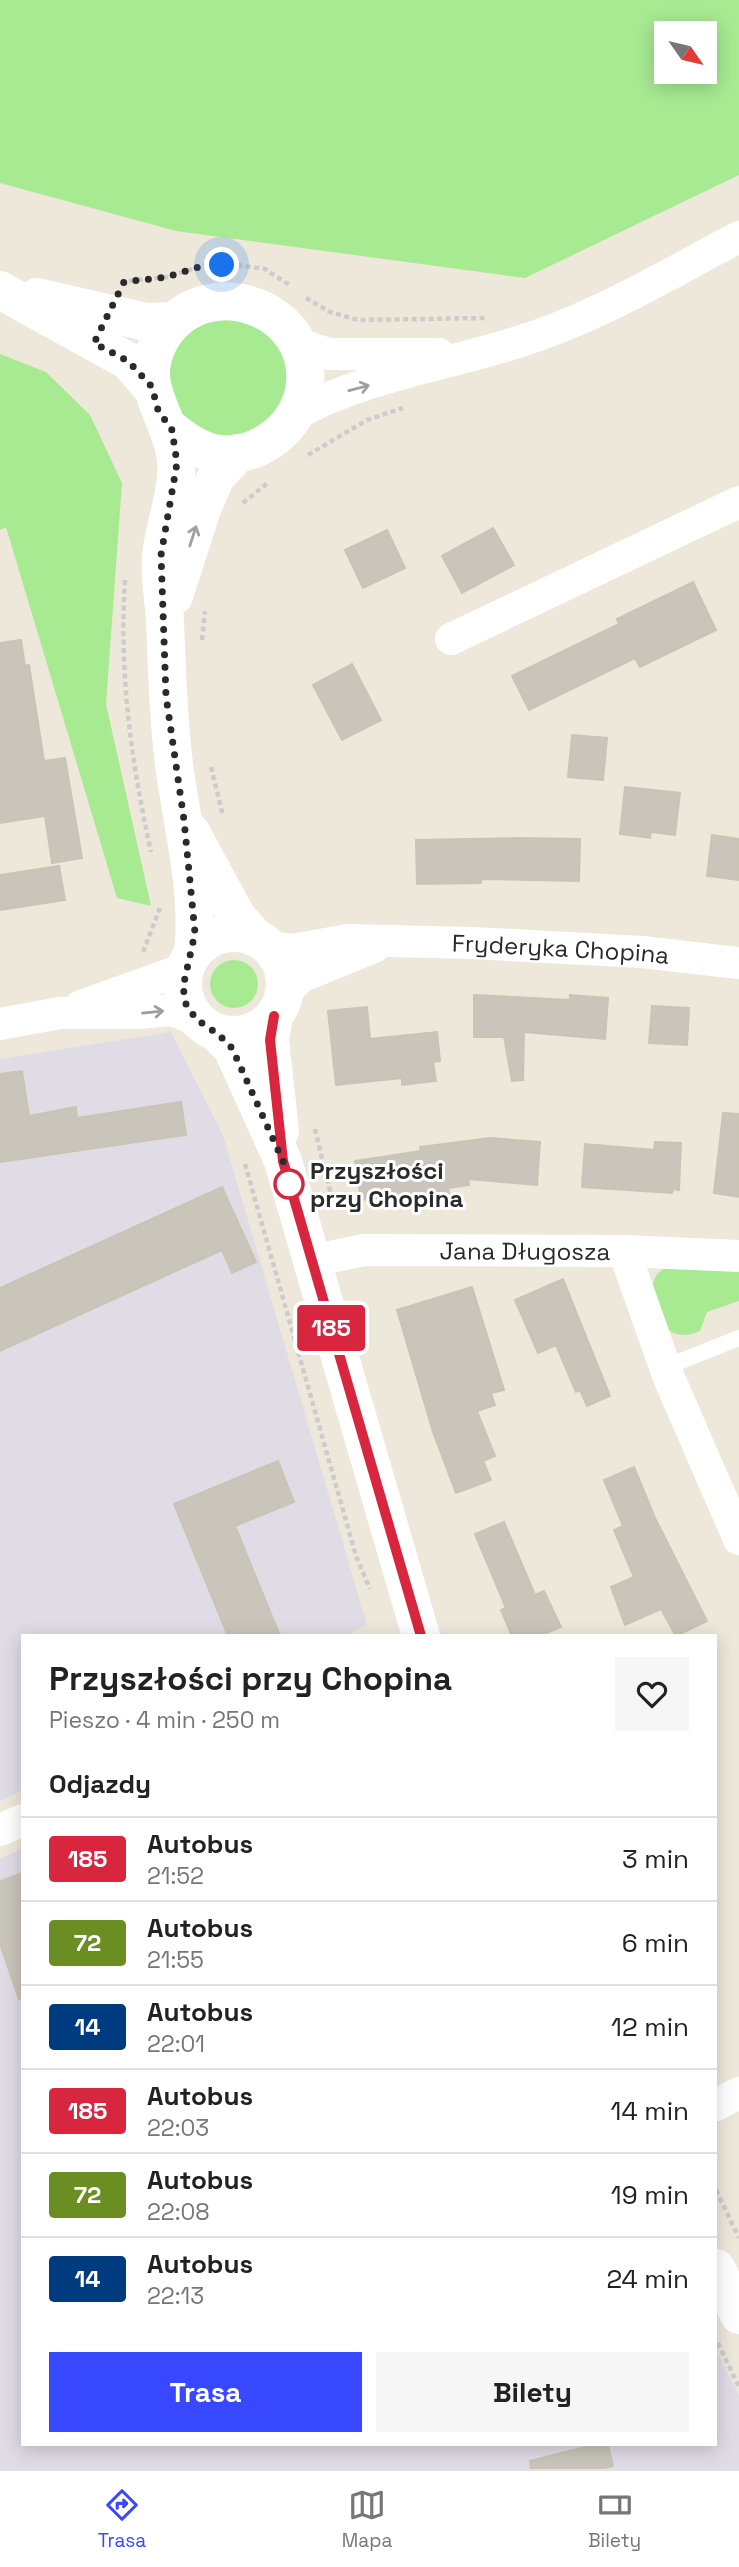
<!DOCTYPE html>
<html lang="pl">
<meta charset="utf-8">
<style>
body{margin:0;font-family:"Space Grotesk",sans-serif;background:#f6f6f6;color:#222;height:100vh;display:flex;flex-direction:column;font-size:26px;white-space:nowrap}
*{box-sizing:border-box;margin:0}
p{font-size:23px;color:#767676}
.icon{flex:none;width:38px;height:38px;fill:none;stroke:currentColor;stroke-width:2;stroke-linecap:round;stroke-linejoin:round}
.map{position:relative;flex:1;overflow:hidden}
.side{position:absolute;left:21px;top:1634px;width:696px;height:812px;display:flex;flex-direction:column;background:#fff;border-radius:0px;box-shadow:0 4px 18px #0003}
.side>*{flex:none}
.badge{padding:0 14px;border-radius:5px;font-size:24px;line-height:46px}
.needle{width:46px;rotate:124deg}
.buttons{position:absolute;left:654px;top:21px;display:grid;gap:14px}
.buttons a{display:grid;place-items:center;width:63px;height:63px;border-radius:0px;background:#fff;box-shadow:0 4px 18px #0003;font-size:35px}
.you{position:absolute;width:35px;height:35px;margin:-18px;border:5px solid #fff;border-radius:50%;background:#1a73e8;box-shadow:0 0 0 10px #1a73e833}
.map>.badge{position:absolute;translate:-50% -50%;box-shadow:0 0 0 4px #fff}
h2{padding:0 28px;font-size:26px;line-height:63px}
.round{display:grid;place-items:center;flex:none;width:74px;height:74px;border-radius:0px;background:#f6f6f6}
.headline{display:flex;align-items:center;justify-content:space-between;height:119px;padding:0 28px}
h1{font-size:33px;font-weight:700;line-height:52px}
.cta{display:flex;gap:14px;margin-top:auto;padding:14px 28px}
.cta a{flex:1;height:80px;border-radius:0px;background:#3748ff;color:#fff;font-size:28px;font-weight:700;line-height:80px;text-align:center}
.cta a+a{background:#f6f6f6;color:#222}
ul{padding:0;list-style:none}
li{display:flex;align-items:center;gap:21px;height:84px;padding:0 28px;border-top:2px solid #e0e0e0}
li div{flex:1}
li b{display:block;font-size:26px}
li em{font-style:normal}
li .badge{min-width:77px;font-weight:700;text-align:center}
.tab-bar{display:flex;justify-content:space-around;align-items:center;height:98px;border-top:2px solid #e0e0e0;background:#fff;font-size:19px;color:#767676}
.tab-bar a{display:grid;justify-items:center;gap:4px}
.tab-bar .on{color:#3748ff}
.map>svg:first-child{display:block}
</style>
<div class="map">
<svg width="739" height="2469" viewBox="0 0 739 2469">
<rect width="100%" height="100%" fill="#eee8db"/>
<g fill="#e0dce6">
<path d="M171 1032 223 1135 367 1625 345 1636H23V1790L0 1801V1059Z"/>
<path d="M23 1848V2445H716V2350L739 2396V2469H0V1859Z"/>
</g>
<g fill="#a7ea92" fill-rule="evenodd">
<path d="M0 0H739V175L525 278 176 231 0 183ZM705 33V72H667V33Z"/>
<circle cx="228" cy="377" r="59"/>
<path d="M0 354 46 372 90 415 122 483 106 704 151 906 117 898 6 527 0 530Z"/>
<circle cx="234" cy="984" r="24"/>
<path d="M674 1261 739 1270V1301L707 1312 700 1331C669 1345 655 1319 648 1294L657 1274Z"/>
</g>
<g fill="#c9c5bb" stroke="#cac4b4" stroke-width="2">
<path d="M493 528 514 565 462 593 442 556Z"/>
<path d="M387 530 405 568 363 588 345 550Z"/>
<path d="M693 582 716 630 640 667 635 658 529 710 512 676 619 624 617 619Z"/>
<path d="M21 640 25 666 29 665 44 761 65 758 82 858 52 863 45 816 0 823V643Z"/>
<path d="M352 664 381 720 342 740 313 685Z"/>
<path d="M572 735 607 738 603 780 568 777Z"/>
<path d="M625 787 680 793 675 835 651 832 650 838 620 834Z"/>
<path d="M712 835 739 839V880L707 876Z"/>
<path d="M517 838 580 839 579 881 481 879V883L417 884 416 840Z"/>
<path d="M59 866 65 900 0 910V875Z"/>
<path d="M474 995 570 1000V995L608 998 605 1039 524 1032 523 1080 512 1081 504 1037H474Z"/>
<path d="M652 1006 689 1008 687 1045 649 1043Z"/>
<path d="M367 1007 370 1039 437 1032 440 1061 433 1062 436 1081 402 1085V1078L336 1085 328 1011Z"/>
<path d="M22 1071 29 1116 76 1107 77 1118 181 1102 186 1135 0 1162V1074Z"/>
<path d="M723 1113 739 1114V1197L714 1193Z"/>
<path d="M490 1138 540 1142 537 1185 468 1179 469 1185 448 1188 449 1195 380 1204 379 1198 361 1200 355 1161 421 1151 420 1147Z"/>
<path d="M655 1142 681 1143 679 1190 673 1189 672 1193 582 1187 585 1144 654 1150Z"/>
<path d="M222 1187 256 1262 232 1273 222 1250 0 1351V1288Z"/>
<path d="M563 1279 610 1396 587 1406 580 1390 576 1392 556 1345 538 1353 515 1300Z"/>
<path d="M472 1287 504 1390 491 1393 495 1405 477 1411 495 1456 483 1461 491 1480 456 1493 433 1432 397 1310Z"/>
<path d="M278 1461 294 1502 235 1526 280 1636H228L174 1504Z"/>
<path d="M634 1467 655 1518 707 1621 676 1636 661 1609 625 1625 611 1587 634 1577 614 1530 623 1526 604 1480Z"/>
<path d="M504 1522 535 1595 544 1591 561 1627 539 1636H512L501 1610 506 1608 475 1534Z"/>
<path d="M23 1873V1998L19 1999 0 1944V1881Z"/>
<path d="M593 2445H608L613 2466 600 2469H531L530 2461Z"/>
</g>
<g fill="none" stroke-linecap="round" stroke-linejoin="round">
<g stroke="#ccc" stroke-width="4.5" stroke-dasharray="5 3.5" stroke-linecap="butt">
<path d="M129 281 167 277 205 265H238L265 269 291 286"/>
<path d="M306 298 330 312 358 320 485 318"/>
<path d="M308 455 367 420 403 408"/>
<path d="M243 503 269 482"/>
<path d="M125 580C119 673 131 761 151 852"/>
<path d="M202 640 205 611"/>
<path d="M211 767 223 816"/>
<path d="M143 952 160 908"/>
<path d="M315 1129 331 1195"/>
<path d="M245 1164 356 1556 370 1589"/>
<path d="M716 2190 739 2238"/>
<path d="M718 2343 739 2387"/>
</g>
<path stroke="#fff" stroke-width="16" d="M666 1367 739 1338"/>
<g stroke="#fff" stroke-width="32">
<path d="M298 344 329 354H439"/>
<path d="M296 414C362 377 446 365 518 342 596 318 667 275 739 237"/>
<path d="M451 639 739 502"/>
<path id="s1" d="M270 947 292 950 348 940 473 943 642 952 739 963"/>
<path d="M284 994 301 977 374 947"/>
<path d="M81 1006 184 969"/>
<path d="M0 1024 60 1013H138L172 1010 196 1019"/>
<path d="M624 1251 669 1378 739 1539"/>
<path id="s2" d="M311 1261 364 1250 624 1251 739 1256"/>
<path d="M0 1830 23 1820"/>
<path d="M716 2105 739 2093"/>
</g>
<g stroke="#fff" stroke-width="38">
<path d="M0 290 128 361 151 387"/>
<path d="M37 297 146 322 175 321"/>
<path d="M172 430C185 440 197 449 213 453 254 461 296 431 304 391 319 307 202 266 160 340 134 387 172 416 176 460 179 484 166 523 162 548 158 572 164 599 165 622 167 670 168 717 174 764 182 825 200 892 193 953"/>
<path d="M174 596 202 509 216 477 238 453"/>
<path d="M191 832 237 917 255 937"/>
<circle cx="234" cy="984" r="51"/>
<path d="M274 1016 270 1040 280 1131"/>
<path d="M218 1034 232 1048 283 1161 421 1636"/>
<path d="M716 2268 739 2315"/>
</g>
</g>
<defs><path id="oneway-shaft" d="M-6 0H5M1.5-3L5.5 0L1.5 3" fill="none" stroke-width="1.6" stroke-linecap="round" stroke-linejoin="round" transform="scale(1.75)"/></defs>
<g stroke="#9f9f9f">
<use href="#oneway-shaft" transform="translate(359 388) rotate(-15)"/>
<use href="#oneway-shaft" transform="translate(193 536) rotate(-72)"/>
<use href="#oneway-shaft" transform="translate(153 1012) rotate(-6)"/>
</g>
<g fill="none" stroke-linecap="round" stroke-linejoin="round">
<g stroke="#fff" stroke-width="16">
<path id="line" d="M274 1016 270 1040 283 1161 421 1636"/>
</g>
<use href="#line" stroke="#d7263d" stroke-width="10"/>
<path stroke="#2a2a2a" stroke-width="7" stroke-dasharray="0 12.6" d="M222 265H205L167 277 124 282 94 343 128 361 152 387 158 410 172 430 177 463 161 555 166 696 184 820 195 933 183 987 186 1004 196 1019 218 1034 232 1048 283 1161 289 1184"/>
</g>
<circle fill="#fff" stroke="#d7263d" stroke-width="3.5" cx="289" cy="1184" r="14"/>
<g text-anchor="middle" dominant-baseline="central" stroke-width="6" stroke-linejoin="round" paint-order="stroke">
<g font-size="24" fill="#2a2a2a" stroke="#fff">
<text stroke="none"><textPath href="#s1" startOffset="292">Fryderyka Chopina</textPath></text>
<text stroke="none"><textPath href="#s2" startOffset="215">Jana Długosza</textPath></text>
</g>
<g font-size="24" font-weight="bold" fill="#2a2a2a" stroke="#fff" text-anchor="start">
<text x="310" y="1170">Przyszłości<tspan x="310" dy="28">przy Chopina</tspan></text>
</g>
</g>
</svg>
<div class="buttons">
<a><svg class="needle" viewBox="-14 -14 28 28"><path d="M0-13l5 13h-10z" fill="#e53935"/><path d="M0 13l5-13h-10z" fill="#767676"/></svg></a>
</div>
<div class="you" style="left:222px;top:265px"></div>
<b class="badge" style="left:331px;top:1328px;background:#d7263d;color:#fff">185</b>
<section class="side">
<div class="headline"><div><h1>Przyszłości przy Chopina</h1><p>Pieszo · 4 min · 250 m</p></div><a class="round"><svg class="icon" aria-label="heart" viewBox="0 0 24 24"><path d="M12 20l-8-8c-3-5 5-10 8-4 3-6 11-1 8 4z"/></svg></a></div>
<h2>Odjazdy</h2>
<ul>
<li><span class="badge" style="background:#d7263d;color:#fff">185</span><div><b>Autobus</b><p>21:52</p></div><em>3 min</em></li>
<li><span class="badge" style="background:#6b8e23;color:#fff">72</span><div><b>Autobus</b><p>21:55</p></div><em>6 min</em></li>
<li><span class="badge" style="background:#003b80;color:#fff">14</span><div><b>Autobus</b><p>22:01</p></div><em>12 min</em></li>
<li><span class="badge" style="background:#d7263d;color:#fff">185</span><div><b>Autobus</b><p>22:03</p></div><em>14 min</em></li>
<li><span class="badge" style="background:#6b8e23;color:#fff">72</span><div><b>Autobus</b><p>22:08</p></div><em>19 min</em></li>
<li><span class="badge" style="background:#003b80;color:#fff">14</span><div><b>Autobus</b><p>22:13</p></div><em>24 min</em></li>
</ul>
<div class="cta"><a>Trasa</a><a>Bilety</a></div>
</section>
</div>
<nav class="tab-bar">
<a class="on"><svg class="icon" aria-label="directions" viewBox="0 0 24 24"><path d="M12 3l9 9-9 9-9-9zM9 14v-3h6M13 9l2 2-2 2"/></svg>Trasa</a>
<a><svg class="icon" aria-label="map" viewBox="0 0 24 24"><path d="M3 6l6-2 6 2 6-2v14l-6 2-6-2-6 2zM9 4v14M15 6v14"/></svg>Mapa</a>
<a><svg class="icon" aria-label="tickets" viewBox="0 0 24 24"><path d="M3 7h18v10H3zM15 7v10"/></svg>Bilety</a>
</nav>
